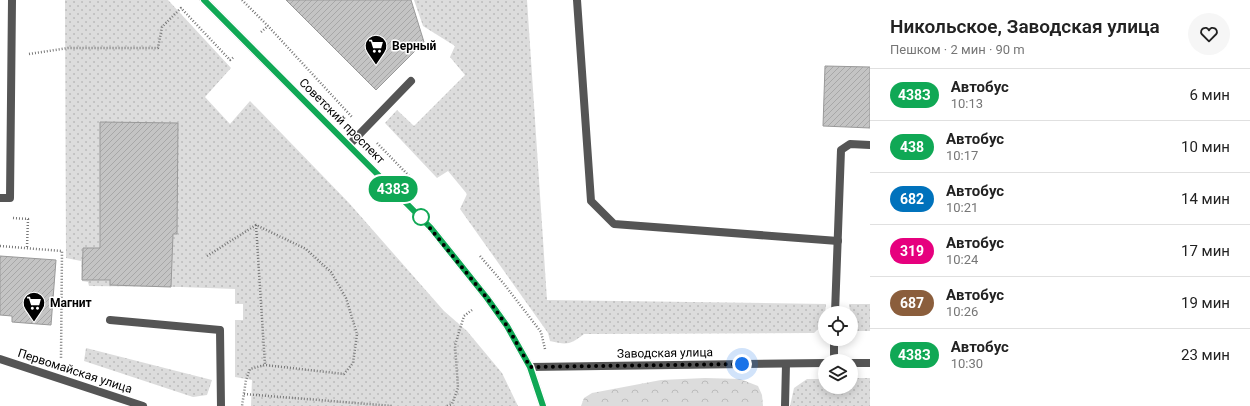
<!DOCTYPE html>
<html lang="ru">
<meta charset="utf-8">
<style>
body{margin:0;font-family:Roboto,sans-serif;background:#f6f6f6;color:#222;height:100vh;display:flex;flex-direction:column;font-size:15px;white-space:nowrap}
*{box-sizing:border-box;margin:0}
p{font-size:13px;color:#767676}
.icon{flex:none;width:22px;height:22px;fill:none;stroke:currentColor;stroke-width:2;stroke-linecap:round;stroke-linejoin:round}
.map{position:relative;flex:1;overflow:hidden}
.sheet{display:flex;flex-direction:column;background:#fff;width:380px}
.sheet>*{flex:none}
.badge{padding:0 8px;border-radius:13px;font-size:14px;line-height:26px}
.controls{position:absolute;left:818px;top:306px;display:grid;gap:8px}
.controls a{display:grid;place-items:center;width:40px;height:40px;border-radius:50%;background:#fff;box-shadow:0 2px 10px #0003;font-size:20px}
.you{position:absolute;width:20px;height:20px;margin:-10px;border:3px solid #fff;border-radius:50%;background:#1a73e8;box-shadow:0 0 0 6px #1a73e833}
.map>.badge{position:absolute;translate:-50% -50%;box-shadow:0 0 0 2px #fff}
.round{display:grid;place-items:center;flex:none;width:42px;height:42px;border-radius:21px;background:#f6f6f6}
.summary{display:flex;align-items:center;justify-content:space-between;height:68px;padding:0 20px}
h1{font-size:19px;font-weight:600;line-height:30px}
ul{padding:0;list-style:none}
li{display:flex;align-items:center;gap:12px;height:52px;padding:0 20px;border-top:1px solid #e0e0e0}
li div{flex:1}
li b{display:block;font-size:15px}
li em{font-style:normal}
li .badge{min-width:44px;font-weight:700;text-align:center}
main{display:flex;flex:1;min-height:0}
.map>svg:first-child{display:block}
</style>
<main>
<div class="map">
<svg width="870" height="406" viewBox="0 0 870 406">
<defs>
<pattern id="grass-dots" width="8" height="8" patternUnits="userSpaceOnUse"><rect width="8" height="8" fill="#dcdcdc"/><path d="M2 2h.1M6 6h.1" fill="none" stroke="#bbb" stroke-width="1.8" stroke-linecap="round"/></pattern>
<pattern id="forest-crowns" width="20" height="18" patternUnits="userSpaceOnUse"><rect width="20" height="18" fill="#dcdcdc"/><path d="M2 6a3 3 0 1 1 6 0M12 15a3 3 0 1 1 6 0" fill="none" stroke="#bbb"/></pattern>
<pattern id="building-hatch" width="6" height="6" patternUnits="userSpaceOnUse"><rect width="6" height="6" fill="#c4c4c4"/><path d="M-1 1l2-2M0 6l6-6M5 7l2-2" fill="none" stroke="#a7a7a7"/></pattern>
</defs>
<rect width="100%" height="100%" fill="#fff"/>
<g fill="url(#grass-dots)">
<path d="M65 0H168L231 68 205 97 230 124 250 101 349 203 444 311 467 331 502 373 518 406H251L252 380 235 377V320H243V304H235V289L181 287 89 286 88 282 82 281 81 261 66 258Z"/>
<path d="M414 0H527L547 300 826 304 824 323 814 333 584 334C570 345 567 345 550 341L548 333 460 209 467 194 448 171 437 178 385 123 397 110 414 126 465 75 450 57 455 46 423 26Z"/>
<path d="M849 304H870V331H853Z"/>
<path d="M86 348 212 380 207 395 193 397 84 361Z"/>
<path d="M851 378H870V406H790L794 388 807 379H825V387H851Z"/>
</g>
<path fill="url(#forest-crowns)" d="M705 378 740 379 758 386 762 395 763 406H581L584 398 592 393 661 380Z"/>
<g fill="url(#building-hatch)" stroke="#999">
<path d="M286 0H411L424 42 376 90Z"/>
<path d="M825 66 870 67V128L823 126Z"/>
<path d="M100 122 178 123 177 234H173L171 287 110 285V280H82L83 248H100Z"/>
<path d="M0 256 56 260 51 325 12 322V316L0 315Z"/>
</g>
<g fill="none" stroke-linecap="round" stroke-linejoin="round">
<g stroke="#777" stroke-width="2.5" stroke-dasharray="1 2" stroke-linecap="butt">
<path d="M242 0 268 26 352 117"/>
<path d="M261 32 268 26"/>
<path d="M29 54 68 48H158L162 27 181 8 230 60 234 57"/>
<path d="M377 143 413 180"/>
<path d="M13 218 28 219 27 247"/>
<path d="M256 225 265 365"/>
<path d="M0 246 62 251 61 359"/>
<path d="M207 256 256 225 306 249 331 272 346 298 357 334 353 363 344 374 265 365 250 369 246 380 242 406"/>
<path d="M480 256 504 284 541 332 545 349"/>
<path d="M244 394 393 406"/>
<path d="M447 406 452 404 458 388 455 345 464 316 472 310"/>
</g>
<g stroke="#555" stroke-width="8">
<path d="M577 0 591 201 614 224 838 241"/>
<path d="M349 145 411 81"/>
<path d="M0 198H10L12 0"/>
<path d="M835 313 841 150 850 144 870 145"/>
<path d="M110 320 220 330 221 406"/>
<path d="M834 361V339"/>
<path d="M785 406 786 364"/>
</g>
<g stroke="#555" stroke-width="8">
<path d="M0 359 143 406"/>
<path d="M851 363H870"/>
<path d="M530 367 825 363"/>
</g>
<path stroke="#222" stroke-width="8" d="M204 0 431 228 487 298 507 326 530 367 543 406"/>
</g>
<g fill="none" stroke-linecap="round" stroke-linejoin="round">
<g stroke="#fff" stroke-width="9">
<path id="line" d="M204 0 431 228 487 298 507 326 530 367 543 406"/>
</g>
<use href="#line" stroke="#10a855" stroke-width="6"/>
<path stroke="#000" stroke-width="4" stroke-dasharray="0 7.2" d="M421 217 487 298 507 326 530 367 742 364"/>
</g>
<defs>
<g id="supermarket-pin" transform="scale(1.15)"><path d="M0 17L-7.5 6A9.5 9.5 0 1 1 7.5 6Z" fill="#000" stroke="#fff"/><path d="M-6-5.5h2.5l.6 2H6L4.5 2H-2.5L-4.4-4H-6ZM-1.5 3.2a1.3 1.3 0 1 0 .1 0ZM3 3.2a1.3 1.3 0 1 0 .1 0Z" fill="#fff"/></g>
</defs>
<g fill-rule="evenodd">
<use href="#supermarket-pin" x="376" y="46"/>
<use href="#supermarket-pin" x="34" y="303"/>
</g>
<circle fill="#fff" stroke="#10a855" stroke-width="2" cx="421" cy="217" r="8"/>
<g text-anchor="middle" dominant-baseline="central" stroke-width="3" stroke-linejoin="round" paint-order="stroke">
<g font-size="12" font-weight="bold" fill="#000" stroke="#fff" text-anchor="start">
<text x="392" y="46">Верный</text>
<text x="50" y="303">Магнит</text>
</g>
<g font-size="12" fill="#000" stroke="#fff">
<text transform="translate(342 121) rotate(45)">Советский проспект</text>
<text transform="translate(665 353) rotate(-1)">Заводская улица</text>
<text transform="translate(75 371) rotate(18)">Первомайская улица</text>
</g>
</g>
</svg>
<div class="controls">
<a><svg class="icon" aria-label="locate" viewBox="0 0 24 24"><circle cx="12" cy="12" r="6"/><path d="M12 2v4M12 18v4M2 12h4M18 12h4"/></svg></a>
<a><svg class="icon" aria-label="layers" viewBox="0 0 24 24"><path d="M12 4l9 5-9 5-9-5zM3 14l9 5 9-5"/></svg></a>
</div>
<div class="you" style="left:742px;top:364px"></div>
<b class="badge" style="left:393px;top:189px;background:#10a855;color:#fff">438З</b>
</div>
<section class="sheet">
<div class="summary"><div><h1>Никольское, Заводская улица</h1><p>Пешком · 2 мин · 90 m</p></div><a class="round"><svg class="icon" aria-label="heart" viewBox="0 0 24 24"><path d="M12 20l-8-8c-3-5 5-10 8-4 3-6 11-1 8 4z"/></svg></a></div>
<ul>
<li><span class="badge" style="background:#10a855;color:#fff">438З</span><div><b>Автобус</b><p>10:13</p></div><em>6 мин</em></li>
<li><span class="badge" style="background:#10a855;color:#fff">438</span><div><b>Автобус</b><p>10:17</p></div><em>10 мин</em></li>
<li><span class="badge" style="background:#0072bc;color:#fff">682</span><div><b>Автобус</b><p>10:21</p></div><em>14 мин</em></li>
<li><span class="badge" style="background:#e6007e;color:#fff">319</span><div><b>Автобус</b><p>10:24</p></div><em>17 мин</em></li>
<li><span class="badge" style="background:#8b5e3c;color:#fff">687</span><div><b>Автобус</b><p>10:26</p></div><em>19 мин</em></li>
<li><span class="badge" style="background:#10a855;color:#fff">438З</span><div><b>Автобус</b><p>10:30</p></div><em>23 мин</em></li>
</ul>
</section>
</main>
